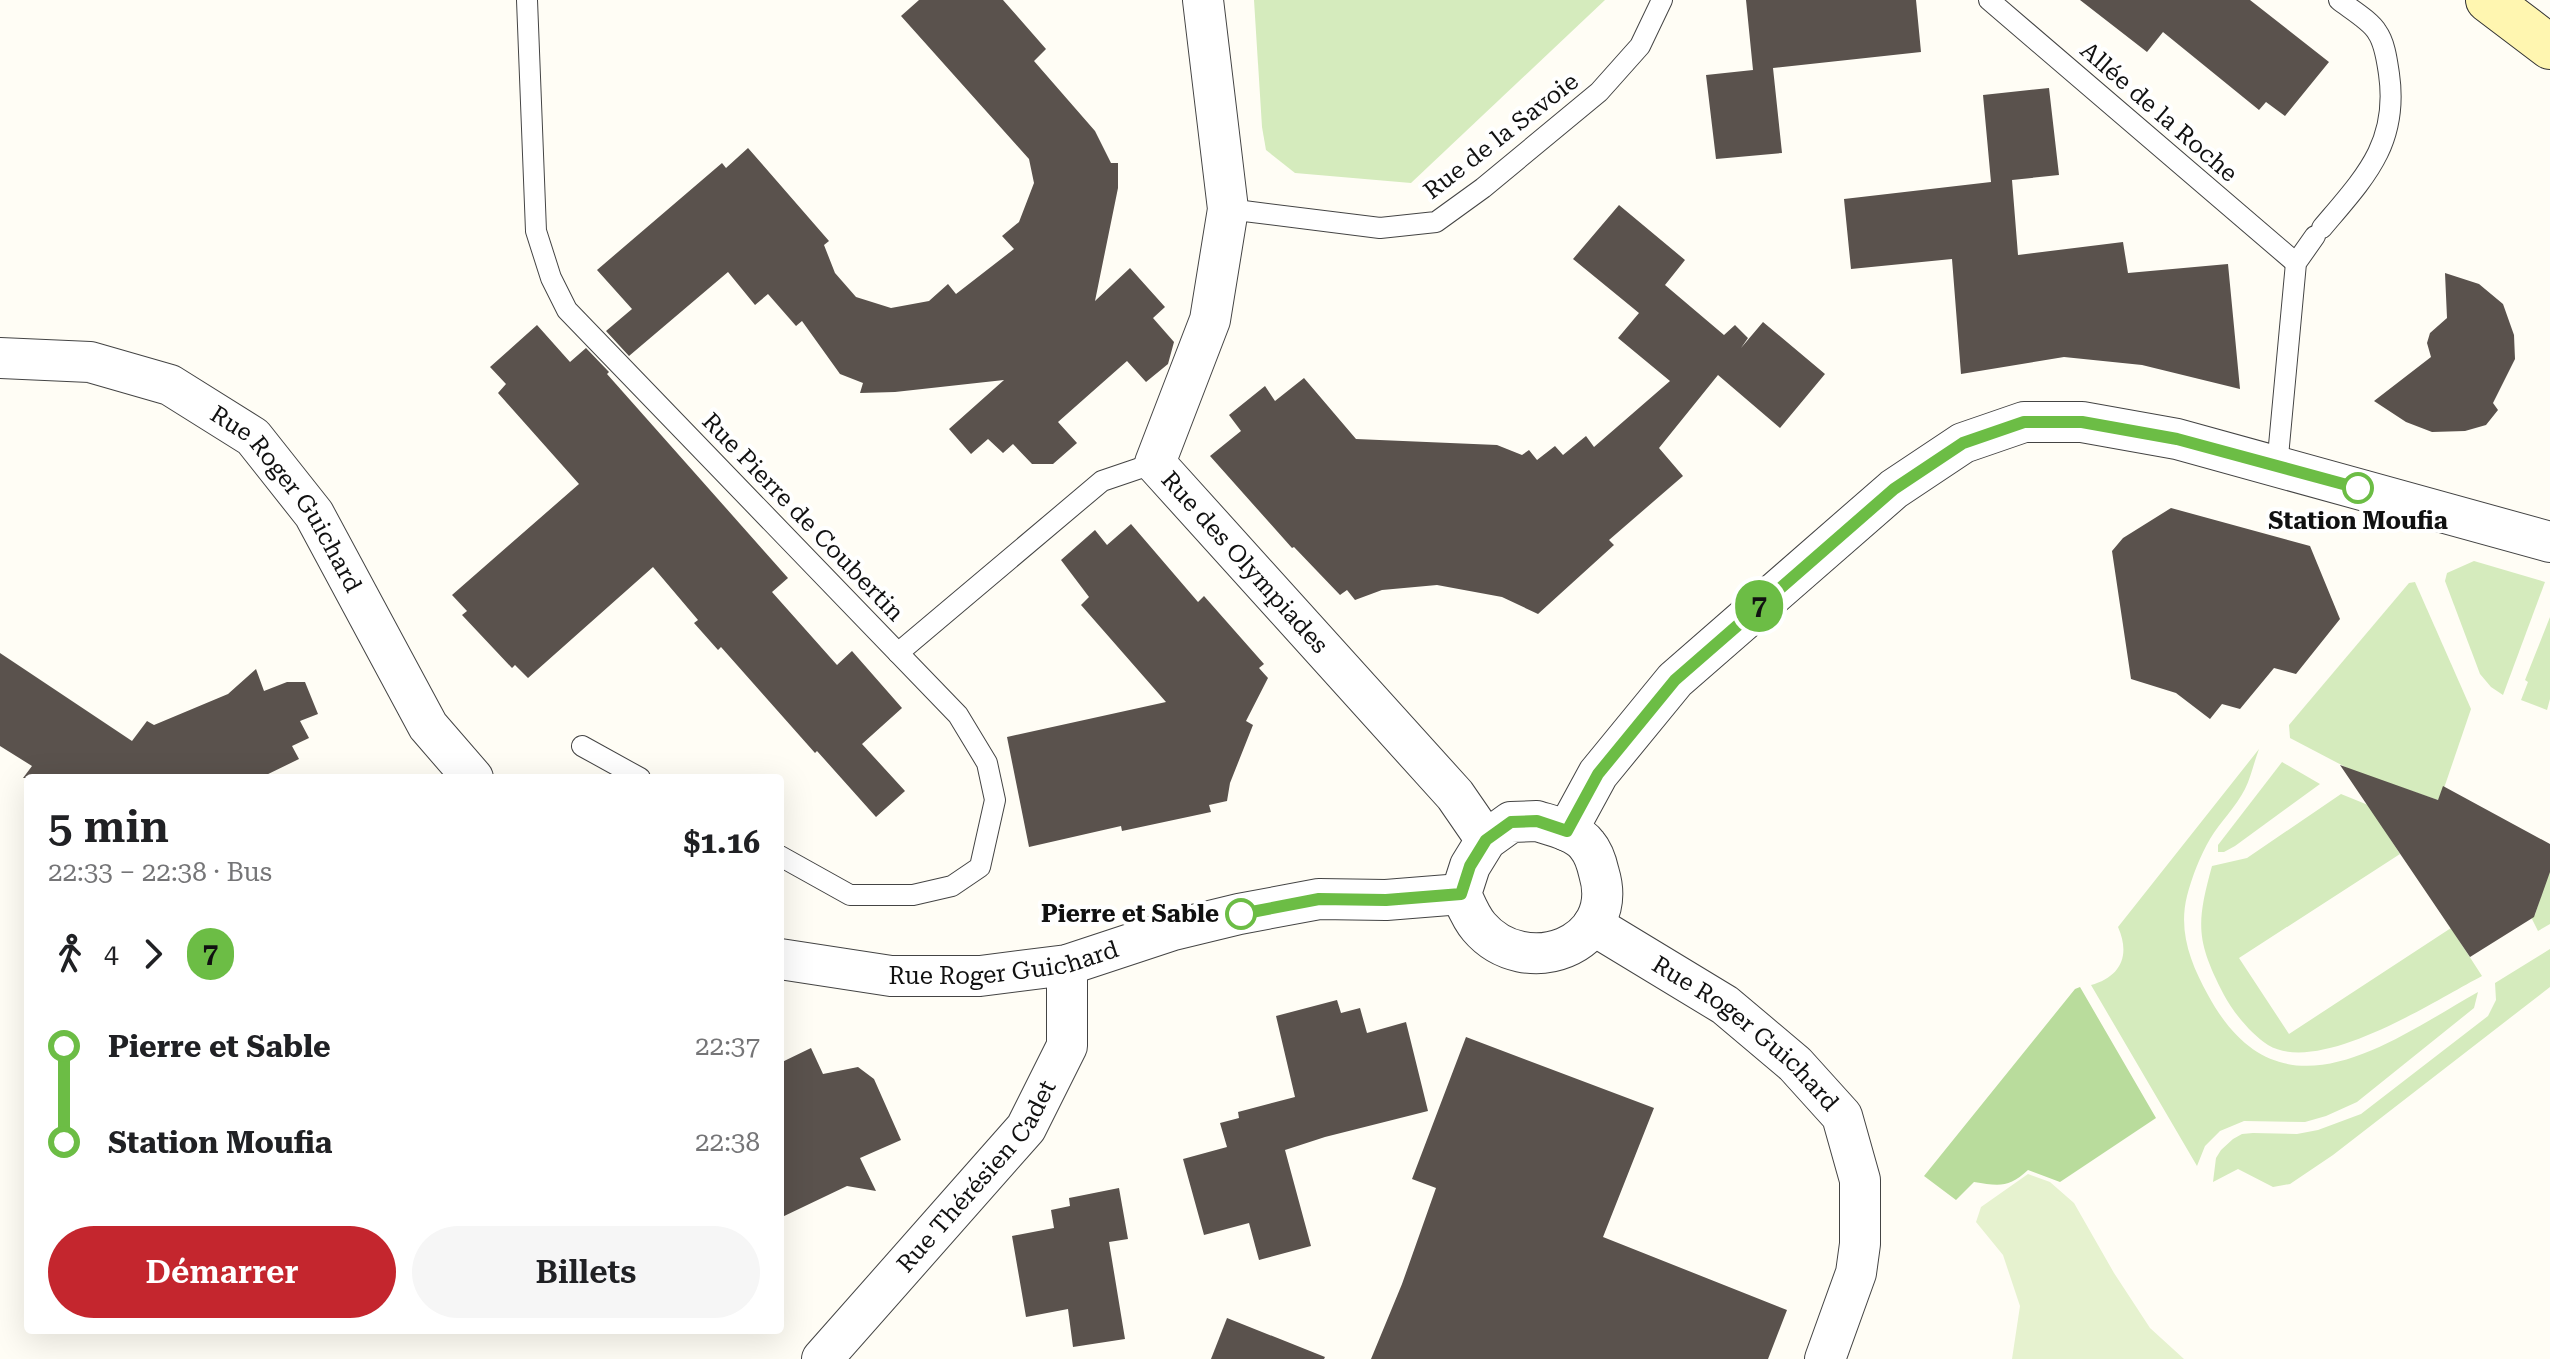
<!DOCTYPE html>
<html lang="fr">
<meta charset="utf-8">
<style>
body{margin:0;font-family:"Roboto Serif",serif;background:#f6f6f6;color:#202124;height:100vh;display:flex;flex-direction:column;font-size:30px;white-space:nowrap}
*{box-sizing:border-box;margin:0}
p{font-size:26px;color:#757577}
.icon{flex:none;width:44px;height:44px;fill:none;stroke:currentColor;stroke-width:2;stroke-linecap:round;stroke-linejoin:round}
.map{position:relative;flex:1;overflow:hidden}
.panel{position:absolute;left:24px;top:774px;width:760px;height:560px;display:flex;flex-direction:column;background:#fff;border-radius:8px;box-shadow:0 8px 32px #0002}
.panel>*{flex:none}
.badge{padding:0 16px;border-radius:26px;font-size:28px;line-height:52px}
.map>.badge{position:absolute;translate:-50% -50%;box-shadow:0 0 0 4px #fff}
.legs{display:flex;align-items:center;gap:12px;height:88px;padding:0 24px;font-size:26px}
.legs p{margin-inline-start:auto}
.head{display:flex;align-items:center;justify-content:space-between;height:136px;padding:0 24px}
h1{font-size:44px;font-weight:600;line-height:60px}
.button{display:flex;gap:16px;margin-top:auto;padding:16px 24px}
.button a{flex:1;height:92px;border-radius:48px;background:#c4262e;color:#fff;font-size:32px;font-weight:600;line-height:92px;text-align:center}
.button a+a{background:#f6f6f6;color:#202124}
ul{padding:0 24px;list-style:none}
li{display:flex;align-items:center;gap:28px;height:96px;font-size:30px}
li i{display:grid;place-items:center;width:12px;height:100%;margin:0 10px;background:currentColor}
li i::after{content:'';width:20px;height:20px;margin:-10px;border:6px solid;border-radius:50%;background:#fff}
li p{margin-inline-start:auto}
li:first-child i{background:linear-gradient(#0000 50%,currentColor 0)}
li:last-child i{background:linear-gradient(currentColor 50%,#0000 0)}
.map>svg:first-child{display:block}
</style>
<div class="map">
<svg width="2550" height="1359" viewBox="0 0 2550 1359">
<rect width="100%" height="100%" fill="#fffdf5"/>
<g fill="#d5ebbd">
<path d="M1254 0H1605L1411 183 1295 173 1266 150 1262 127Z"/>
<path d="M2474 561 2545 582 2503 695 2491 687 2480 674 2445 581 2447 573Z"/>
<path d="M2415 582 2471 709 2442 794 2438 800 2353 771 2290 738 2289 725 2409 583Z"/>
<path d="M2550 617V699L2547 710 2521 700 2528 682 2525 680Z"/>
<path d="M2259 749C2254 762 2251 777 2245 789 2236 807 2220 822 2210 839 2200 856 2192 877 2187 896 2178 932 2191 964 2208 995 2279 1126 2385 1045 2478 992L2474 1008 2357 1102 2326 1116 2305 1122 2244 1121 2220 1131 2205 1146 2197 1166 2091 985C2120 977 2131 956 2118 927Z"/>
<path d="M2282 762 2320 784 2235 846 2224 852H2218V845Z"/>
<path d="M2341 794 2405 820 2387 834 2400 854 2239 958 2289 1034 2451 928 2482 976C2434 1001 2320 1076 2268 1045 2251 1034 2233 1012 2224 995 2196 941 2196 924 2212 866L2247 858Z"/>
<path d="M2550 865V924L2538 931 2531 917 2535 915Z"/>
<path d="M2550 949V987L2333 1155 2290 1184 2273 1187 2238 1169 2213 1182 2216 1158 2221 1150 2233 1139 2242 1134 2253 1133 2297 1134 2318 1130 2361 1114 2488 1016 2496 1000 2495 983Z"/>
</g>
<path fill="#b9dc9c" d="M2080 987 2156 1118 2060 1182 2028 1170C2009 1188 1999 1186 1974 1182L1956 1200 1924 1176 2075 989Z"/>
<path fill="#e6f2cf" d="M2028 1174 2050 1182 2074 1203 2114 1273 2150 1328 2184 1359H2012L2020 1306 2003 1255 1976 1222 1981 1207Z"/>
<g fill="#5a524d">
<path d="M919 0H1003L1046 49 1034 61 1095 131 1111 163H1118V188L1095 301 1130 268 1165 307 1153 318 1174 342 1168 364 1146 382 1127 361 1058 422 1077 443 1053 464H1032L1013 444 1003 453 988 439 971 454 949 429 1004 380 895 392 860 393 863 383 840 374 802 321 796 326 768 294 755 305 728 272 629 356 606 331 632 309 597 270 722 163 726 168 748 148 829 241 824 245 835 273 856 297 891 308 929 301 948 284 956 294 1014 249 1002 236 1019 222 1034 183 1029 159 901 16Z"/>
<path d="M1746 0H1916L1921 52 1773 68 1782 153 1716 159 1706 75 1753 70Z"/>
<path d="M2080 0H2250L2329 62 2285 116 2266 102 2259 110 2163 32 2147 52Z"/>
<path d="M2049 88 2059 175 2012 180 2018 255 2123 242 2128 273 2228 264 2240 389 2142 365 2064 357 1961 374 1952 259 1851 269 1844 199 1991 182 1983 95Z"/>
<path d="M1619 205 1685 260 1665 285 1724 335 1735 325 1748 338 1741 348 1763 322 1825 374 1780 428 1718 375 1659 448 1683 476 1609 540 1614 545 1538 614 1502 597 1437 585 1382 590 1355 600 1347 590 1340 595 1294 547 1292 548 1210 456 1241 431 1229 415 1265 386 1275 401 1304 378 1356 439 1497 445 1522 455 1529 450 1537 460 1555 446 1563 455 1586 436 1594 447 1670 381 1618 338 1639 313 1573 259Z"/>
<path d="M2445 273 2479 284 2503 304 2514 335 2515 359 2493 403 2498 410 2486 425 2465 431 2432 432 2406 422 2374 401 2431 357 2427 343 2430 333 2447 318Z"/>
<path d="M537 325 570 362 586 348 609 372 607 374 788 578 772 592 837 665 852 651 902 708 862 744 905 791 876 817 817 751 815 753 721 647 718 650 694 623 698 620 653 567 528 678 515 665 512 668 462 615 467 611 452 595 579 484 498 393 506 384 490 367Z"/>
<path d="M2171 508 2310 546 2340 619 2296 674 2274 668 2240 709 2222 704 2210 719 2176 693 2131 679 2112 551 2123 538Z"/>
<path d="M1131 524 1198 602 1204 596 1264 664 1259 668 1268 678 1246 721 1253 725 1230 783 1227 801 1209 805 1211 812 1122 831 1121 826 1029 847 1007 737 1166 702 1081 605 1089 597 1061 560 1095 530 1107 545Z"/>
<path d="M0 653 132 741 147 721 154 725 228 694 256 669 264 691 287 682H305L318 714 300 721 309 738 292 746 299 759 260 778H23L32 766 0 746Z"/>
<path d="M2340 765 2438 800 2443 786 2550 844V872L2534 917 2470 957Z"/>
<path d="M1337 1000 1341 1013 1360 1008 1367 1033 1406 1022 1428 1111 1325 1137 1285 1150 1311 1246 1259 1260 1249 1223 1204 1235 1183 1159 1227 1147 1220 1123 1239 1118 1238 1112 1295 1097 1276 1016Z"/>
<path d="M1466 1037 1654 1108 1603 1237 1787 1310 1768 1359H1371L1402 1284 1436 1188 1412 1179Z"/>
<path d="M811 1048 823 1074 858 1067 874 1079 901 1140 860 1158 876 1191 847 1186 780 1218V1063Z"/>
<path d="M1119 1188 1128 1239 1109 1242 1125 1339 1073 1347 1068 1309 1026 1317 1012 1236 1054 1228 1051 1210 1070 1206 1069 1198Z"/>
<path d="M1227 1318 1325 1357 1324 1359H1211Z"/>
</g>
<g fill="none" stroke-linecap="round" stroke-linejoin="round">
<g stroke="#444" stroke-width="22">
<g id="lane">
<path d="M527 0 536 231 551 278 567 310 958 715 987 763 995 800 980 867 952 886 913 895H850L780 856"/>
<path d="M1989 0 2296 263"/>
<path d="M1228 209 1380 228 1436 222 1483 188 1599 92 1640 46 1662 0"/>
<path d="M2322 228C2364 178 2399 144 2389 74 2387 61 2385 43 2377 32 2371 21 2349 8 2339 0"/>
<path d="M2277 467 2296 263 2315 236"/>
<path d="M898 653 1102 481 1155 463"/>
<path d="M582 746 640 778"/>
</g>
</g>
<g stroke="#444" stroke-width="42">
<g id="street">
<path id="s1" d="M1203 0 1228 209 1210 320 1155 463 1455 795 1486 840"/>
<path id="s2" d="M0 358 90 362 170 385 253 437 314 514 428 726 473 778"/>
<path d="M1537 821C1553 826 1577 831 1587 845 1593 852 1597 864 1599 873 1621 946 1525 981 1479 927 1471 918 1466 905 1461 894L1470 866 1486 840 1511 822Z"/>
<path d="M1567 831 1598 774 1675 680 1894 489 1963 443 2024 422H2082L2177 439 2550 542"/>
<path id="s3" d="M1593 925 1725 1005 1795 1064 1842 1116 1860 1180V1244L1856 1273 1825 1359"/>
<path id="s4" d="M780 959 891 976H980L1067 965 1173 930 1239 914 1319 899 1386 900 1461 894"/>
<path id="s5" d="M822 1359 1026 1128 1067 1046V965"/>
</g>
</g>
<g stroke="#333" stroke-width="46">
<path id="secondary" d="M2488 0 2550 47"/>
</g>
<use href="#lane" stroke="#fff" stroke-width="20"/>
<use href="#street" stroke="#fff" stroke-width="40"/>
<use href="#secondary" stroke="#fff6b0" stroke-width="44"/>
</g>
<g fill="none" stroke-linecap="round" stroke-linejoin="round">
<g stroke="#fff" stroke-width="18">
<path id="line-1" d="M1241 914 1319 899 1386 900 1461 894 1470 866 1486 840 1511 822 1537 821 1567 831 1598 774 1675 680 1894 489 1963 443 2024 422H2082L2177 439 2358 488"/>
</g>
<use href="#line-1" stroke="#6cbd45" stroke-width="12"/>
</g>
<g fill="#fff" stroke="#6cbd45" stroke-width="4">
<circle cx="2358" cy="488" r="14"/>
<circle cx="1241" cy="914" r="14"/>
</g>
<g text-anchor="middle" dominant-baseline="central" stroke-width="8" stroke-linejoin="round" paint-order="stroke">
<g font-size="24" fill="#111" stroke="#fff">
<text transform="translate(2159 112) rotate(41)">Allée de la Roche</text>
<text transform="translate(1501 136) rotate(-38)">Rue de la Savoie</text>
<text stroke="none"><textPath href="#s2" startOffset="340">Rue Roger Guichard</textPath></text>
<text transform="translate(803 517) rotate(46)">Rue Pierre de Coubertin</text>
<text stroke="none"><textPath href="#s1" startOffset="610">Rue des Olympiades</textPath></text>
<text stroke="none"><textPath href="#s4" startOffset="226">Rue Roger Guichard</textPath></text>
<text stroke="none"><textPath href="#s3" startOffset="188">Rue Roger Guichard</textPath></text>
<text stroke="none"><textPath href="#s5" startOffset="240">Rue Thérésien Cadet</textPath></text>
</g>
<g font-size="24" font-weight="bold" fill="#111" stroke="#fff">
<text x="2358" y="521">Station Moufia</text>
<text x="1219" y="914" text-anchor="end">Pierre et Sable</text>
</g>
</g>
</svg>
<b class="badge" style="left:1759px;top:606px;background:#6cbd45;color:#111">7</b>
<section class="panel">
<div class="head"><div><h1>5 min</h1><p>22:33 – 22:38 · Bus</p></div><b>$1.16</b></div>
<div class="legs"><svg class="icon" aria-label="walk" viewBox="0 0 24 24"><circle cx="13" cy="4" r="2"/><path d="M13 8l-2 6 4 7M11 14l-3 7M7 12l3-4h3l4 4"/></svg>4<svg class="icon" aria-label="forward" viewBox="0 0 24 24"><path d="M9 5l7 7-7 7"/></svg><b class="badge" style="background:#6cbd45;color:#111">7</b></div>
<ul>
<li><i style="color:#6cbd45"></i><b>Pierre et Sable</b><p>22:37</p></li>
<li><i style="color:#6cbd45"></i><b>Station Moufia</b><p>22:38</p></li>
</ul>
<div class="button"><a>Démarrer</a><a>Billets</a></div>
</section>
</div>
